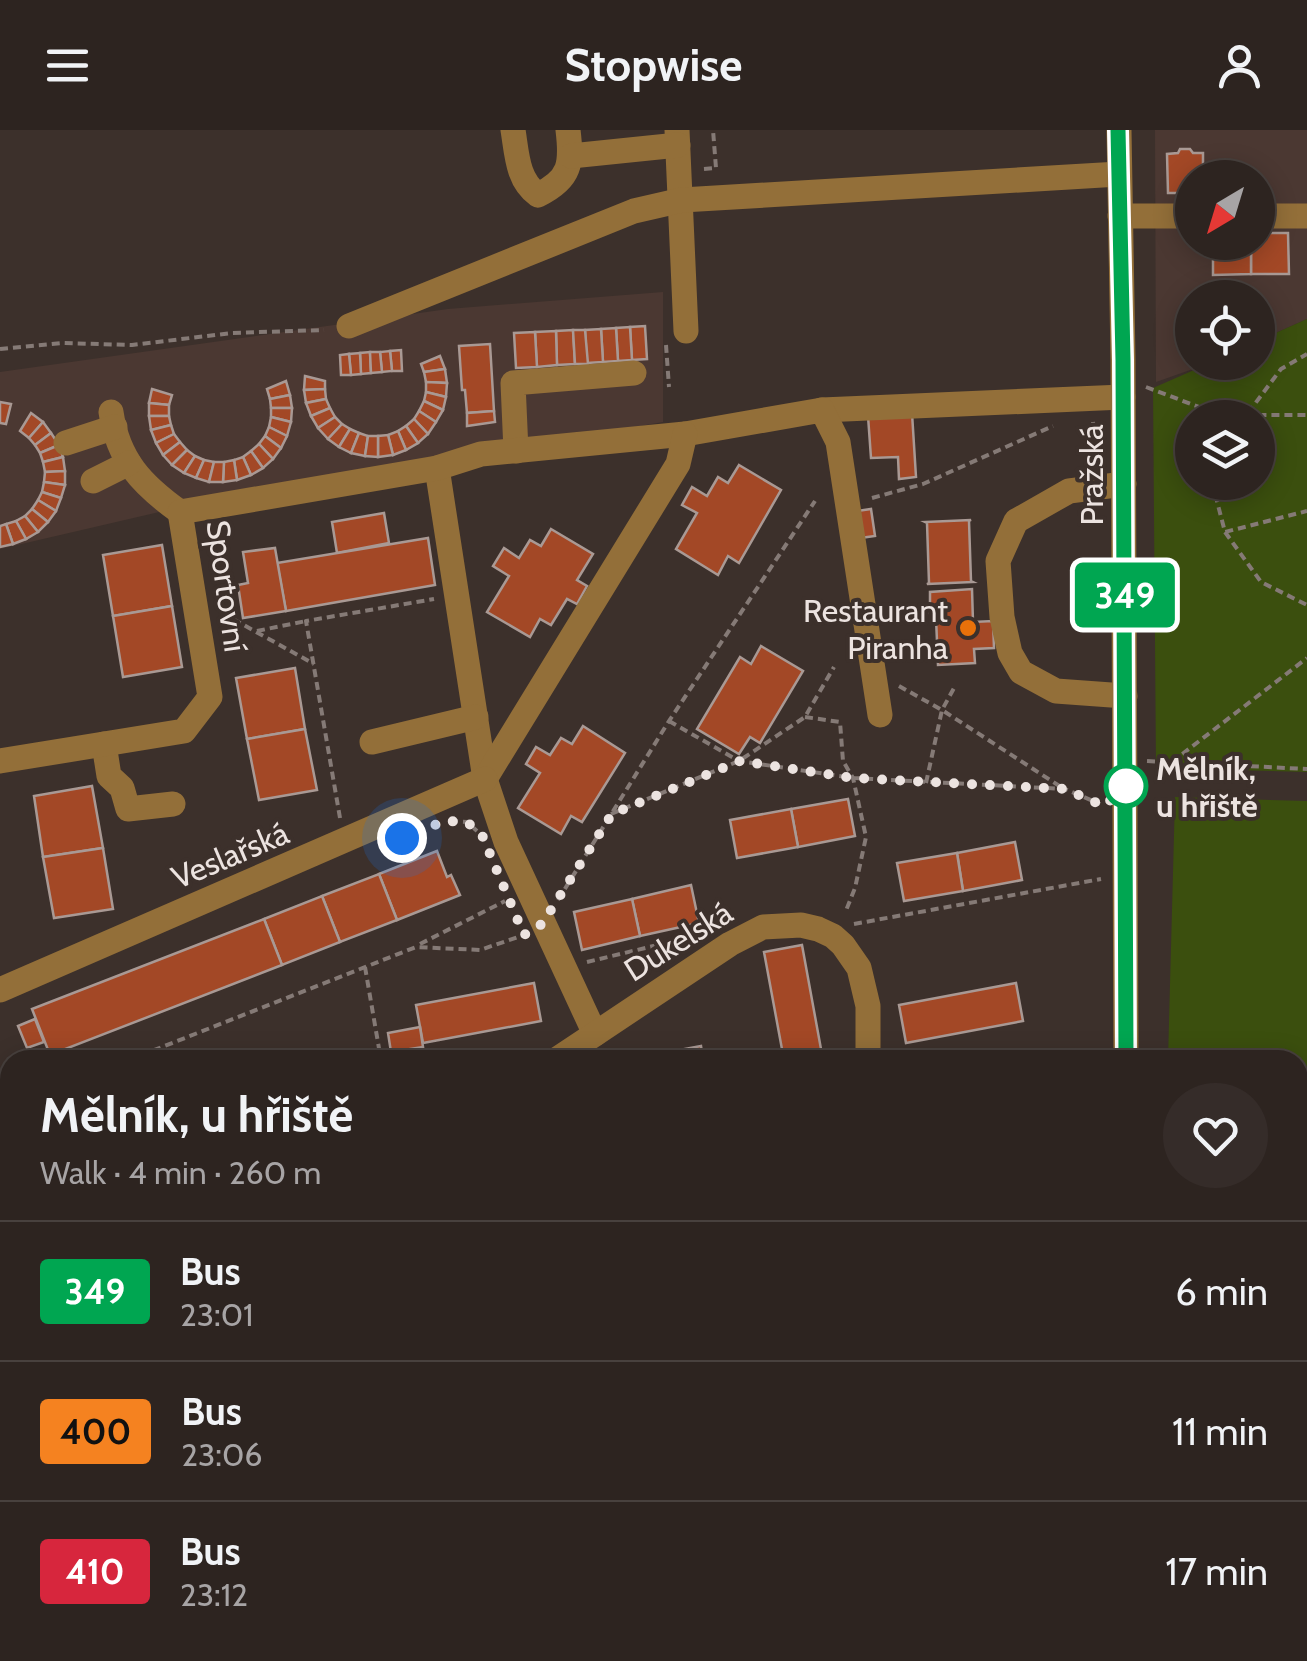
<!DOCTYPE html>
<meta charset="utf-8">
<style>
body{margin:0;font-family:Cabin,sans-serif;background:#352c29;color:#f1f3f6;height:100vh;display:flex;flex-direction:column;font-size:38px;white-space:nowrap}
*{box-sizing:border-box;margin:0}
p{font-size:32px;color:#a7a4a5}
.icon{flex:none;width:55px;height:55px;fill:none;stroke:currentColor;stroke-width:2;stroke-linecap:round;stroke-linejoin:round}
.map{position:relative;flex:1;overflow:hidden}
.details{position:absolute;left:0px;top:920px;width:1308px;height:612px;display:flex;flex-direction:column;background:#2d2420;border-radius:30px 30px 0 0;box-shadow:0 5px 25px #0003,0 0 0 2px #48413e}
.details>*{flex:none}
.badge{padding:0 20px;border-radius:8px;font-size:35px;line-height:65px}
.needle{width:65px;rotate:218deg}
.fabs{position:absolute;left:1175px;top:30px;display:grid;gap:20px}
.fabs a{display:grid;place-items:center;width:100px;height:100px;border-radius:50%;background:#2d2420;box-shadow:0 5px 25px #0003,0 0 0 2px #48413e;font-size:50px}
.you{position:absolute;width:50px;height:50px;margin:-25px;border:8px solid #fff;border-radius:50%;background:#1a73e8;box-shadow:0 0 0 15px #1a73e833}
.map>.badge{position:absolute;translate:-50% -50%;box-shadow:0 0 0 5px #fff}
.round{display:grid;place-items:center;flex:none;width:105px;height:105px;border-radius:52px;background:#352c29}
.head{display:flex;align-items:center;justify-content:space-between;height:170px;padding:0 40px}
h1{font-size:48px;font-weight:800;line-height:75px}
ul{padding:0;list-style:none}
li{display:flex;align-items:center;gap:30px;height:140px;padding:0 40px;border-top:2px solid #48413e}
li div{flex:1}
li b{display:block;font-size:38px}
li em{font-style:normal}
li .badge{min-width:110px;font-weight:700;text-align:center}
header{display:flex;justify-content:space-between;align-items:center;height:130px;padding:0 40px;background:#2d2420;font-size:45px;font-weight:800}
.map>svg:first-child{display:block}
</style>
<header><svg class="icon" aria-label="menu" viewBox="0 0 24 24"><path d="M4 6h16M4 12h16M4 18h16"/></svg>Stopwise<svg class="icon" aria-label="person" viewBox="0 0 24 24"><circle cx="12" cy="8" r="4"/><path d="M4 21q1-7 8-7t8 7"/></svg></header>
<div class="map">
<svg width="1307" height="1531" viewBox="0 0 1307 1531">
<rect width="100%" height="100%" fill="#3c302b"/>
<g fill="#4b3832" fill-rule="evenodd">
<path d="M1155 0H1307V189L1258 211V168H1192V232L1210 233 1156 252ZM1192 48H1258V112H1192Z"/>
<path d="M663 162V292L185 376 0 419V242L448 179Z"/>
</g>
<g fill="#3b4f0e" fill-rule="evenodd">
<path d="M1307 189V642L1156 638 1153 258 1210 233 1258 232V211ZM1192 288H1258V352H1192Z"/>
<path d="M1175 667 1307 671V1020L1298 1019V930H1168Z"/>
<path d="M1307 1509V1531H1197L1198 1523 1298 1522V1510Z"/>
</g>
<g fill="#a34826" stroke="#a99994" stroke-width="2.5">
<path d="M1180 19H1190L1193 23H1203V48H1192V63H1168L1167 24 1178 23Z"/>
<path d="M1258 103H1288L1289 144H1251V112H1258Z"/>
<path d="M1213 112H1251V144L1213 145Z"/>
<path d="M645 196 647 229 632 230 630 197Z"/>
<path d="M630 197 632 230 618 231 616 198Z"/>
<path d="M616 198 618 231 603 232 601 199Z"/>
<path d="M601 199 603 232 587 233 585 200Z"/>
<path d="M573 200 575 234 557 235 556 201Z"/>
<path d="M573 200H585L588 234H575Z"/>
<path d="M556 201 557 235 537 237 535 202Z"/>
<path d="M535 202 537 237 516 238 514 203Z"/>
<path d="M490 214 494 281 467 283 465 260H462L459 216Z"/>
<path d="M401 220 402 241H392L390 221Z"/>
<path d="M390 221 392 241 382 242 380 222Z"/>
<path d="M370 222 371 243 361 244 360 223Z"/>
<path d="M370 222H380L382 242 371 243Z"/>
<path d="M360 223 361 244 351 245 349 224Z"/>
<path d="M349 224 351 245H341L340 225Z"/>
<path d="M440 226 445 239 424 242 421 234Z"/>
<path d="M445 239 447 253 426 252 424 242Z"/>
<path d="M305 246 325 251V259L304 260Z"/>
<path d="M286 251 290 265 270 269 267 259Z"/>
<path d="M426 252 447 253 446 267 426 262Z"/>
<path d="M152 259 172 265 169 275 149 273Z"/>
<path d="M325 259 326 269 306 273 304 260Z"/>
<path d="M426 262 446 267 443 280 424 271Z"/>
<path d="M290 265 292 278H271L270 269Z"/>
<path d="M326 269 330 278 311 286 306 273Z"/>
<path d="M424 271 443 280 436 292 419 281Z"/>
<path d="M0 272 11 274 6 294 0 293Z"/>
<path d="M149 273 169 275V286H149Z"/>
<path d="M271 278H292L291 292 271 287Z"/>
<path d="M330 278 335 287 318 298 311 286Z"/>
<path d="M419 281 436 292 428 304 414 289Z"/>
<path d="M494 281 495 292 467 296V283Z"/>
<path d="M31 283 43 292 29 308 20 301Z"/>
<path d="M912 283 916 347 899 349 898 327 871 328 868 286Z"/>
<path d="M149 286H169L171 295 151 300Z"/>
<path d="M271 287 291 292 287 306 269 297Z"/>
<path d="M335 287 342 294 328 309 318 298Z"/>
<path d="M414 289 428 304 418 313 406 296Z"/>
<path d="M43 292 51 303 35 315 29 308Z"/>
<path d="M342 294 350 299 339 317 328 309Z"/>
<path d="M171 295 174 304 156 313 151 300Z"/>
<path d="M406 296 418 313 406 320 398 301Z"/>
<path d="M269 297 287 306 281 318 265 306Z"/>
<path d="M350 299 359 303 351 323 339 317Z"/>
<path d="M398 301 406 320 393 325 388 305Z"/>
<path d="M51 303 59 315 40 323 35 315Z"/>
<path d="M359 303 368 306 365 326 351 323Z"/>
<path d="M174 304 180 312 163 325 156 313Z"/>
<path d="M388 305 393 325 378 327V306Z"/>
<path d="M265 306 281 318 273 329 259 314Z"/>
<path d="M368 306H378V327L365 326Z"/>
<path d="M180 312 187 320 172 335 163 325Z"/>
<path d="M259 314 273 329 263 338 251 321Z"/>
<path d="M59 315 63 327 43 332 40 323Z"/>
<path d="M187 320 195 326 184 343 172 335Z"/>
<path d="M251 321 263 338 251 345 243 327Z"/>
<path d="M195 326 204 330 196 348 184 343Z"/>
<path d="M63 327 65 341 45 342 43 332Z"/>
<path d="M243 327 251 345 237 350 234 330Z"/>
<path d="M204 330 214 332 209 352 196 348Z"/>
<path d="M234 330 237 350 223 352 224 332Z"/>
<path d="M214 332H224L223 352H209Z"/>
<path d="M739 335 781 360 739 433 728 426 718 445 676 419 697 383 682 375 692 357 707 366 718 347 728 353Z"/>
<path d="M65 341V355L44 352 45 342Z"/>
<path d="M44 352 65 355 61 368 42 362Z"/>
<path d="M42 362 61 368 56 381 38 370Z"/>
<path d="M38 370 56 381 48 392 32 379Z"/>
<path d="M32 379 48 392 38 402 25 386Z"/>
<path d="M871 379 875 406 860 408 857 381Z"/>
<path d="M384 383 389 413 337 423 332 392Z"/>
<path d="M25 386 38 402 26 409 16 391Z"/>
<path d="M971 390 969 391 971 451 973 452 927 454 929 453 927 393 925 392Z"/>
<path d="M16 391 26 409 13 414 6 394Z"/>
<path d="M6 394 13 414 0 417V396Z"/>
<path d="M551 399 593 424 577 450 587 456 577 474 567 469 551 495 540 489 530 507 487 482 509 446 493 436 504 418 519 428 530 410 541 416Z"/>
<path d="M428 408 435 455 286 481 277 433Z"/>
<path d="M162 415 172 476 113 486 103 425Z"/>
<path d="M275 418 286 481 243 488 238 455 248 453 243 422Z"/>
<path d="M972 459 973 492 993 491 994 518 974 519 975 533 938 535 936 488H933V483H930V462Z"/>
<path d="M172 476 182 537 123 547 113 486Z"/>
<path d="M761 516 803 541 760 613 750 607 739 624 697 599 740 527 751 534Z"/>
<path d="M295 538 305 599 247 609 236 548Z"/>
<path d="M583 596 625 623 582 692 571 686 561 704 518 678 540 643 526 634 536 617 550 625 561 608 572 614Z"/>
<path d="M305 599 317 660 259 670 247 609Z"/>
<path d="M92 656 103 718 43 727 34 666Z"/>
<path d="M848 669 855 706 798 717 791 679Z"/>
<path d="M791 679 798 717 737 728 730 690Z"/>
<path d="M1015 712 1022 750 963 761 957 723Z"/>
<path d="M103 718 113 779 54 788 43 727Z"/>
<path d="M437 721 447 747 451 745 460 765 397 790 379 744Z"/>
<path d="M957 723 963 761 904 771 897 733Z"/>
<path d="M379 744 397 790 340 812 322 766Z"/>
<path d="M691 755 699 793 640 806 632 769Z"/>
<path d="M322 766 340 812 282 835 264 789Z"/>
<path d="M632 769 640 806 582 820 574 782Z"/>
<path d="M264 789 282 835 50 925 32 879Z"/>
<path d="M802 815 823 930H784L764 822Z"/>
<path d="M534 853 541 891 423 913 416 875Z"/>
<path d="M1016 853 1023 891 906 913 899 875Z"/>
<path d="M35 889 44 912 27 918 18 896Z"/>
<path d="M420 897 423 917 391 922 388 903Z"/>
<path d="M701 916 703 930H643L642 927Z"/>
<path d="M0 981 10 1038V1090L0 1092Z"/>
<path d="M0 1184 10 1239V1259L0 1261Z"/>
<path d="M1307 1416V1444H1298V1417Z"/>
<path d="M239 1522H277L279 1531H192Z"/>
<path d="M340 1522H375L377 1531H342Z"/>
<path d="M521 1522H582L584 1531H523Z"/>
<path d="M521 1522 523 1531H469L516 1522Z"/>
<path d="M583 1522H643L645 1531H584Z"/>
</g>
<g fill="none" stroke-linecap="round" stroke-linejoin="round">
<g stroke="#857a76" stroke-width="4" stroke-dasharray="8 5" stroke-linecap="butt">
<path d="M704 39 716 38 713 0"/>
<path d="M666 215 669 257"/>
<path d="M0 219 62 213 132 215 232 203 324 200"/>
<path d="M1146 257 1207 280 1240 285H1307"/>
<path d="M1248 283 1281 239 1307 224"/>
<path d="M1093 292 1095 312"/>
<path d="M1212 352 1225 402 1307 381"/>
<path d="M872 368 923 354 1053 296"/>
<path d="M1225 402 1261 452 1307 475"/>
<path d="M222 483 314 534"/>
<path d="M257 501 306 491"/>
<path d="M899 556 942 580 1061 657"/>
<path d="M805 587 840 592 843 631 853 648 866 707 855 758 845 783"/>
<path d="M669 591 739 631 853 648 1065 659 1100 674"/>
<path d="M1147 631 1307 639"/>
<path d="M1172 632 1307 528"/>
<path d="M926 653 942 580 954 558"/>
<path d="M611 684 739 631 805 587 834 537"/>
<path d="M340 688 306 491 434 469"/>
<path d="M450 691 467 692 477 701"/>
<path d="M558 770 669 591 815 371"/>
<path d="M854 794 1101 749"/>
<path d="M420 814 505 771"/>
<path d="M587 832 695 806"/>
<path d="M365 837 381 930"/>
<path d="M129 930 416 817 480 820 524 805"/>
<path d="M1298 1060H1307"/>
</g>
<g stroke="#936f39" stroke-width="25">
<path d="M513 0C517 24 517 50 538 65 571 49 572 33 568 0"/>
<path d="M677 0 686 201"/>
<path d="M1119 0 1123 229 1126 930"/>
<path d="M571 26 678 15"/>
<path d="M1120 86H1192"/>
<path d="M1258 86H1307"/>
<path d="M349 196 634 81 682 70 1119 44"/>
<path d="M822 280 1123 267"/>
<path d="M111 282C118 330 142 355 180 382"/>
<path d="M66 313 115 297"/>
<path d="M516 321 513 253 634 243"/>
<path d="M437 338 485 649 506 712 595 904"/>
<path d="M93 351 129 333"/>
<path d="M1124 354 1069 361 1016 391 998 431 1002 487 1010 523 1021 542 1056 561 1125 566"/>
<path d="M372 612 476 587"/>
<path d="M104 614 109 646 122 658 128 679 173 674"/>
<path d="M0 631 184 601 210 567 180 382 437 338 481 324 685 304 822 280 838 312 880 585"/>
<path d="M485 649 678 334 685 304"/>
<path d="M0 860 485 649"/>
<path d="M556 930 730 814 763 797 801 795 818 799 833 806 843 815 859 838 868 876V930"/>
<path d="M1305 1094 1307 1107"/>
<path d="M0 1303 10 1301"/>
<path d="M1298 1374 1307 1372"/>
<path d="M0 1485 8 1531"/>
<path d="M411 1522 413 1531"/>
<path d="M674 1522 675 1531"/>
<path d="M834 1531 884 1522"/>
<path d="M1104 1531 1105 1522"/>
</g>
</g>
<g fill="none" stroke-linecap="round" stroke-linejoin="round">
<g stroke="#fff" stroke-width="22">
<path id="line" d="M1118 0 1123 230 1126 930"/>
</g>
<use href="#line" stroke="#00a651" stroke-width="15"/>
<path stroke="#ece3e0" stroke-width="10" stroke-dasharray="0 18" d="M402 708 445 691 467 692 482 705 524 805 542 794 612 684 740 631 853 648 1065 659 1104 676 1126 656"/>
</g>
<circle fill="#e8710a" stroke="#3c302b" stroke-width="4" cx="968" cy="498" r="10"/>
<circle fill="#fff" stroke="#00a651" stroke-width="5" cx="1126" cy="656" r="20"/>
<g text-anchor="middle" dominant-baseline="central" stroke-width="8" stroke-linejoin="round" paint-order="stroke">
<g font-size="32" fill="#ece3e0" stroke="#3c302b">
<text transform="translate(1091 345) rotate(-90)">Pražská</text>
<text transform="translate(227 456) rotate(82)">Sportovní</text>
<text transform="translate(230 725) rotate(-23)">Veslařská</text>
<text transform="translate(678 811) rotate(-32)">Dukelská</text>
</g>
<g font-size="32" fill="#ece3e0" stroke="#3c302b" text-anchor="end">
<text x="948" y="480">Restaurant<tspan x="948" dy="37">Piranha</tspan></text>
</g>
<g font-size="32" font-weight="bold" fill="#ece3e0" stroke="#3c302b" text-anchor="start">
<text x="1156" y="638">Mělník,<tspan x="1156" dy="37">u hřiště</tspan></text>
</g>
</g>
</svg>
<div class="fabs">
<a><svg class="needle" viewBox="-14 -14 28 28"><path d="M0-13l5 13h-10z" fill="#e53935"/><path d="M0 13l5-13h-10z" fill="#a7a4a5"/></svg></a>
<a><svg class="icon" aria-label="locate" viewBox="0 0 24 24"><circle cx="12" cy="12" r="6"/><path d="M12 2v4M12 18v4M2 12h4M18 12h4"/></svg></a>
<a><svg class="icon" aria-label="layers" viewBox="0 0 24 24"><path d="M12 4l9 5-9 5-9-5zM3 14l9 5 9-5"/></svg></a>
</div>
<div class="you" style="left:402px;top:708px"></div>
<b class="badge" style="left:1125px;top:465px;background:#00a651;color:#fff">349</b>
<section class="details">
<div class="head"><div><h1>Mělník, u hřiště</h1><p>Walk · 4 min · 260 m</p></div><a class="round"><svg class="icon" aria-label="heart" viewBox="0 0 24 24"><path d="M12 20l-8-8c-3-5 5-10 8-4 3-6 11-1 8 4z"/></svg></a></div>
<ul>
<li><span class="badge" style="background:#00a651;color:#fff">349</span><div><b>Bus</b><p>23:01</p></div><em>6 min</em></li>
<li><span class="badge" style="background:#f58220;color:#111">400</span><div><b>Bus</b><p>23:06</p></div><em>11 min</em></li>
<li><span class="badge" style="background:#d7263d;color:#fff">410</span><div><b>Bus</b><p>23:12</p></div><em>17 min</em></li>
</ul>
</section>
</div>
